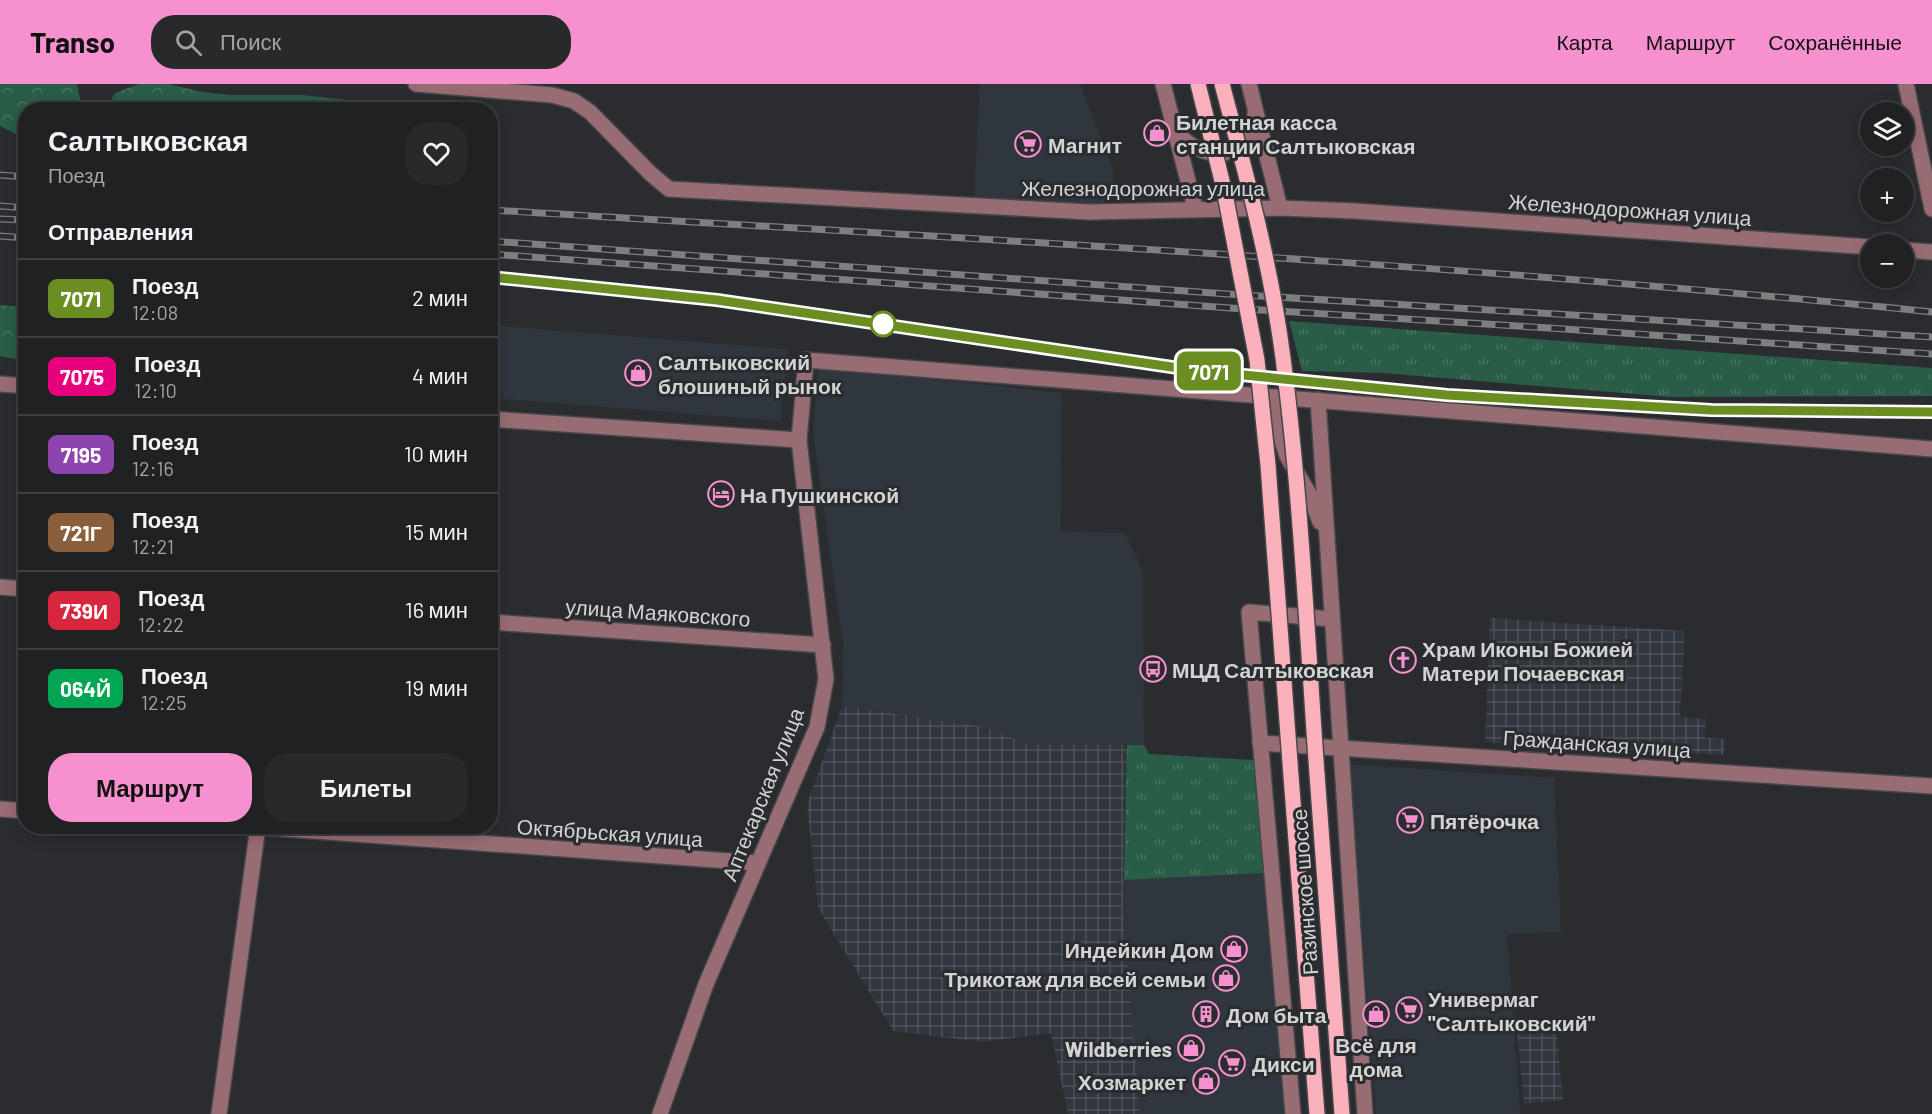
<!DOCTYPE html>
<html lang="ru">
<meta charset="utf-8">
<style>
body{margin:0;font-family:Barlow,sans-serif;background:#28292b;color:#f1f3f6;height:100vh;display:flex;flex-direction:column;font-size:22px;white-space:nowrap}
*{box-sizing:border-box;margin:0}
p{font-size:20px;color:#a2a3a6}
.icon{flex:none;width:33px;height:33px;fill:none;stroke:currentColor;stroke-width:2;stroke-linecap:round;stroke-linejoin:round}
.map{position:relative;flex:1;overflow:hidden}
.side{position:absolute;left:18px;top:18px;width:480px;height:732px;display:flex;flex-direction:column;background:#202123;border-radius:24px;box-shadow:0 3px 15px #0003,0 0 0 2px #3d3e41}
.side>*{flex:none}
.badge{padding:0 12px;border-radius:9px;font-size:21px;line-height:39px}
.tools{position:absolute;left:1860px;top:18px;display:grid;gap:12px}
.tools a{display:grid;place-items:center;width:54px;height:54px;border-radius:50%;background:#202123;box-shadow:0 3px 15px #0003,0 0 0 2px #3d3e41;font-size:30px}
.map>.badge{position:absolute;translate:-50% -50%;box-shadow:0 0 0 3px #fff}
h2{padding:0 30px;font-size:22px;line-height:54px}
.round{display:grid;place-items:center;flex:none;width:63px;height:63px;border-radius:24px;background:#28292b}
.summary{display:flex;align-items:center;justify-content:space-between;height:102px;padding:0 30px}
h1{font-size:28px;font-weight:600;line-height:45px}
.primary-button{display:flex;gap:12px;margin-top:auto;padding:12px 30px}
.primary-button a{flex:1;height:69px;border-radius:24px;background:#f690cf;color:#111;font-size:24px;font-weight:600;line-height:69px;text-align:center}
.primary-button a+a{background:#28292b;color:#f1f3f6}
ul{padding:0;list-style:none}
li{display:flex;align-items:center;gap:18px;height:78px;padding:0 30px;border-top:2px solid #3d3e41}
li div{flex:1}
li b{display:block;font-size:22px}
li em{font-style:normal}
li .badge{min-width:66px;font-weight:700;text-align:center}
header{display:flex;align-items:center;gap:36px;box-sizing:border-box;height:84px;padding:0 30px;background:#f690cf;color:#111}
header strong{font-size:28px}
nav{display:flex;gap:33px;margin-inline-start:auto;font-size:21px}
.search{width:420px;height:54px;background:#28292b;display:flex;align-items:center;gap:15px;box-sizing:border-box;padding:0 21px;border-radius:24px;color:#a2a3a6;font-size:22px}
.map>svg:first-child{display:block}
</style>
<header>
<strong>Transo</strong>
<div class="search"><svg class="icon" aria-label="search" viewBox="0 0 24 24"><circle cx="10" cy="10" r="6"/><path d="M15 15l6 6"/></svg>Поиск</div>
<nav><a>Карта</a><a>Маршрут</a><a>Сохранённые</a></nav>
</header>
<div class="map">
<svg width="1932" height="1030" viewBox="0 0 1932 1030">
<defs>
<pattern id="industrial-grid" width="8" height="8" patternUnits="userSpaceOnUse" patternTransform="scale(1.5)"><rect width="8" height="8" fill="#30363d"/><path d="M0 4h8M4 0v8" fill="none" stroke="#4d5258"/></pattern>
<pattern id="grass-tufts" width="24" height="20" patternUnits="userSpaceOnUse" patternTransform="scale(1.5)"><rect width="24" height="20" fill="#2a5d47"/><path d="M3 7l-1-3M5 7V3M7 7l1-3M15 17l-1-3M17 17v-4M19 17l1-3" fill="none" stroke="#487361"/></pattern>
<pattern id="forest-crowns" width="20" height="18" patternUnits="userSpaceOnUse" patternTransform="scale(1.5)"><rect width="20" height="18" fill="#2a5d47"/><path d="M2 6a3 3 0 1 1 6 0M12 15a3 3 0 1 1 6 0" fill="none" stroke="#487361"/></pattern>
</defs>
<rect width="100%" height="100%" fill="#2a2c2f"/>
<g fill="#30363d">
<path d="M980 0H1080L1114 88 1112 119 974 118Z"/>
<path d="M491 241 787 265 781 337 491 314Z"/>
<path d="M818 283 1062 309 1061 447 1125 449 1143 487 1144 661H1030L985 643 842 622 843 559 813 348Z"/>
<path d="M1349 680 1554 694 1561 848 1507 850 1520 1030H1376Z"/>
<path d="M1264 789 1285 1030H1140L1123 825 1124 796Z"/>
</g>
<g fill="url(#industrial-grid)">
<path d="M1490 534 1685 547 1680 633 1706 635 1705 654 1726 655 1723 671 1485 658Z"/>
<path d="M842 622 985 643 1030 661H1127L1123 825 1140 1030H1068L1051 949 983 958 893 947 818 824 807 720Z"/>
<path d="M1556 940 1563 1016 1524 1020 1517 944Z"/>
</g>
<g fill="url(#grass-tufts)">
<path d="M1289 237 1932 284V312L1671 313 1383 289 1302 287Z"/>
<path d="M1127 661H1144L1149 670 1254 676 1264 789 1124 796Z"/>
</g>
<g fill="url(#forest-crowns)">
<path d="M0 0H77L82 25 26 26 25 50H16L0 42Z"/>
<path d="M139 0H168L202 8 230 11H303L365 18 401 17 418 20 430 25H111V16L115 9Z"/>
<path d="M0 221 25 223V277L0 272Z"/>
</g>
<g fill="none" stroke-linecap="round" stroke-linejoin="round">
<g stroke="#45474a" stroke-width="18">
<g id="minor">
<path d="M416 0 552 11 574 17 590 28 651 90 669 105 1089 128 1280 124 1355 127 1870 163"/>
<path d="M1163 0 1195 124"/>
<path d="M1249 0 1280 124"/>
<path d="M1906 0 1932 125"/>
<path d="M1177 48C1201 80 1256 77 1255 29"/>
<path d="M1904 166 1932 168"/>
<path d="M0 300 26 302"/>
<path d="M1275 313 1276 338 1287 372 1311 413 1320 438"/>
<path d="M1318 316 1365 1030"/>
<path d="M490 335 799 356"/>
<path d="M0 503 26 505"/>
<path d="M490 538 823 561"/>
<path d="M1260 659 1932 702"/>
<path d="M0 725 26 727"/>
<path d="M245 742 757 779"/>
<path d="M219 1030 258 742"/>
<path d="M660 1030 706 900 817 643 826 595 799 356 806 276 1932 365"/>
<path d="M1293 1030 1249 528 1331 535"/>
</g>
</g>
<g stroke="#45474a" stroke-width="18">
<g id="major">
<path d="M1317 690 1342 1030"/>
<path d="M1291 692 1317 1030"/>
</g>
</g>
<use href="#minor" stroke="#986c73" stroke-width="15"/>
<use href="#major" stroke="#fab1bc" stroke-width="15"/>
<g stroke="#7d7f81" stroke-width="7">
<g id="rail">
<path d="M0 91 26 93"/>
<path d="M0 122 26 124"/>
<path d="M490 126C971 155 1453 179 1932 228"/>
<path d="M0 135 26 136"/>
<path d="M0 152 26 154"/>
<path d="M490 157 1227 210 1932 253"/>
<path d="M490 170 1230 224 1549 244 1932 270"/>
<path d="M490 193 717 216 1192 286 1447 311 1711 326 1932 328"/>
</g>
</g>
<use href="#rail" stroke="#2a2c2f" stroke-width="4.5" stroke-dasharray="14" stroke-linecap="butt"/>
<g stroke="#45474a" stroke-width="18" stroke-linecap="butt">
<g id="major-bridge">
<path d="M1198 0 1224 105 1257 276 1268 381 1291 692"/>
<path d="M1222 0C1246 90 1271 181 1283 274 1301 412 1307 552 1317 690"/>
</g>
</g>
<use href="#major-bridge" stroke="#fab1bc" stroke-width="15"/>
</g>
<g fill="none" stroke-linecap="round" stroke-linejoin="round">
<g stroke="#fff" stroke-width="14">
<path id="line" d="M490 193 717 216 1192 286 1447 311 1711 326 1932 328"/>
</g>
<use href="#line" stroke="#6b8e23" stroke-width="9"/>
</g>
<defs>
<g id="shop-ring" transform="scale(1.35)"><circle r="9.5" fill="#2a2c2f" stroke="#f690cf" stroke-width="1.5"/><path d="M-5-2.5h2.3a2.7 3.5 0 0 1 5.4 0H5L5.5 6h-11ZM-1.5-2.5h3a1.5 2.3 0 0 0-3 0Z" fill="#f690cf"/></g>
<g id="supermarket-ring" transform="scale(1.35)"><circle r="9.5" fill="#2a2c2f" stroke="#f690cf" stroke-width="1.5"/><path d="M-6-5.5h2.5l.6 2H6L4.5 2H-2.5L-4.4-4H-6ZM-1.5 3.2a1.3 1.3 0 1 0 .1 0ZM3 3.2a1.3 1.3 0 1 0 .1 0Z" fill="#f690cf"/></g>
<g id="hotel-ring" transform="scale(1.35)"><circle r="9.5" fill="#2a2c2f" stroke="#f690cf" stroke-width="1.5"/><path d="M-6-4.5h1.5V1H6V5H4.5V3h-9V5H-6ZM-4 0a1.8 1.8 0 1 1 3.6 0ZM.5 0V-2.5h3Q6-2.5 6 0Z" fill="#f690cf"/></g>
<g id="church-ring" transform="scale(1.35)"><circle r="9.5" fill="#2a2c2f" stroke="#f690cf" stroke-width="1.5"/><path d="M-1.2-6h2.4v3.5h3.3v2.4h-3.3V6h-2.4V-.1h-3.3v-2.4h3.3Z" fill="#f690cf"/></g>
<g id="bus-ring" transform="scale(1.35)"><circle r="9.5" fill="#2a2c2f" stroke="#f690cf" stroke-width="1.5"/><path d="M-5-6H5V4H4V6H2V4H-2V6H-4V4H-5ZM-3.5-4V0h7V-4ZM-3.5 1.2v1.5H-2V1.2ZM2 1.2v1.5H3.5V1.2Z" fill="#f690cf"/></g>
<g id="building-ring" transform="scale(1.35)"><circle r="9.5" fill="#2a2c2f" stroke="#f690cf" stroke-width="1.5"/><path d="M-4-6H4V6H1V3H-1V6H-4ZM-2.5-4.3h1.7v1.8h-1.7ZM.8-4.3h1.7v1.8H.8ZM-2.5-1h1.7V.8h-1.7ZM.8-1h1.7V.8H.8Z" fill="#f690cf"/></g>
</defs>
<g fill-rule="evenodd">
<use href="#shop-ring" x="1157" y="49"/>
<use href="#supermarket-ring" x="1028" y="60"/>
<use href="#shop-ring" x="638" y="289"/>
<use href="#hotel-ring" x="721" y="410"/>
<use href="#church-ring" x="1403" y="576"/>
<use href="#bus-ring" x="1153" y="585"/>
<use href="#supermarket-ring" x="1410" y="736"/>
<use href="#shop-ring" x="1234" y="865"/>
<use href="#shop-ring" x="1226" y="894"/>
<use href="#supermarket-ring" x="1409" y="926"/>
<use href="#building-ring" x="1206" y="930"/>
<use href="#shop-ring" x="1376" y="930"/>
<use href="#shop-ring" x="1191" y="964"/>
<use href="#supermarket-ring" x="1232" y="979"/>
<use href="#shop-ring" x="1206" y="997"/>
</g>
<circle fill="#fff" stroke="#6b8e23" stroke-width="3" cx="883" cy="240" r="12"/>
<g text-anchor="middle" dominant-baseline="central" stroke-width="6" stroke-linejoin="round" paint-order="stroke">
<g font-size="21" font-weight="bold" fill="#d2d3d5" stroke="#2a2c2f" text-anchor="start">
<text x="1176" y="37">Билетная касса<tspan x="1176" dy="24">станции Салтыковская</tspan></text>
<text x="1048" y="60">Магнит</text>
<text x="658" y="277">Салтыковский<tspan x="658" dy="24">блошиный рынок</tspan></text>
<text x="740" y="410">На Пушкинской</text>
<text x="1422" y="564">Храм Иконы Божией<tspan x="1422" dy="24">Матери Почаевская</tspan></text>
<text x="1172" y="585">МЦД Салтыковская</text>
<text x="1430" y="736">Пятёрочка</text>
<text x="1214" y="865" text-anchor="end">Индейкин Дом</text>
<text x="1206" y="894" text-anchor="end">Трикотаж для всей семьи</text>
<text x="1428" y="914">Универмаг<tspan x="1428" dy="24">"Салтыковский"</tspan></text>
<text x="1226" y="930">Дом быта</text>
<text x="1376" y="960" text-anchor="middle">Всё для<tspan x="1376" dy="24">дома</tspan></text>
<text x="1172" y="964" text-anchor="end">Wildberries</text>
<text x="1252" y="979">Дикси</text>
<text x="1186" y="997" text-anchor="end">Хозмаркет</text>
</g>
<g font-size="21" fill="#d2d3d5" stroke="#2a2c2f">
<text x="1143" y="103">Железнодорожная улица</text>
<text transform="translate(1630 125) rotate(4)">Железнодорожная улица</text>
<text transform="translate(658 528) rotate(4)">улица Маяковского</text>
<text transform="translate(1597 659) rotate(4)">Гражданская улица</text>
<text transform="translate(762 710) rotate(-68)">Аптекарская улица</text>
<text transform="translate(610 748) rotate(4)">Октябрьская улица</text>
<text transform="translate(1304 808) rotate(-94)">Разинское шоссе</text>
</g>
</g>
</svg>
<div class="tools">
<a><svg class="icon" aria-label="layers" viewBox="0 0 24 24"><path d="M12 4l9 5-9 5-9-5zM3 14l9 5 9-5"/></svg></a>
<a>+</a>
<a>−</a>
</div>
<b class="badge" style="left:1209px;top:287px;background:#6b8e23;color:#fff">7071</b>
<section class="side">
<div class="summary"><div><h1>Салтыковская</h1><p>Поезд</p></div><a class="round"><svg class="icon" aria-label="heart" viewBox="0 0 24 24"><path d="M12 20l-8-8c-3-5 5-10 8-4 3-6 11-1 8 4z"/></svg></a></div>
<h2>Отправления</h2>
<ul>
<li><span class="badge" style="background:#6b8e23;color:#fff">7071</span><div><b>Поезд</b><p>12:08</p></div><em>2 мин</em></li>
<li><span class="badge" style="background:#e6007e;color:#fff">7075</span><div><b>Поезд</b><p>12:10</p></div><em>4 мин</em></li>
<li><span class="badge" style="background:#8e44ad;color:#fff">7195</span><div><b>Поезд</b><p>12:16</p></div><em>10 мин</em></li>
<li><span class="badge" style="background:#8b5e3c;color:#fff">721Г</span><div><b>Поезд</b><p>12:21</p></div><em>15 мин</em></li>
<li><span class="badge" style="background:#d7263d;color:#fff">739И</span><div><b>Поезд</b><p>12:22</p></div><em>16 мин</em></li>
<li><span class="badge" style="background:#00a651;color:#fff">064Й</span><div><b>Поезд</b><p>12:25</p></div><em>19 мин</em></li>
</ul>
<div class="primary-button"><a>Маршрут</a><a>Билеты</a></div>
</section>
</div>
